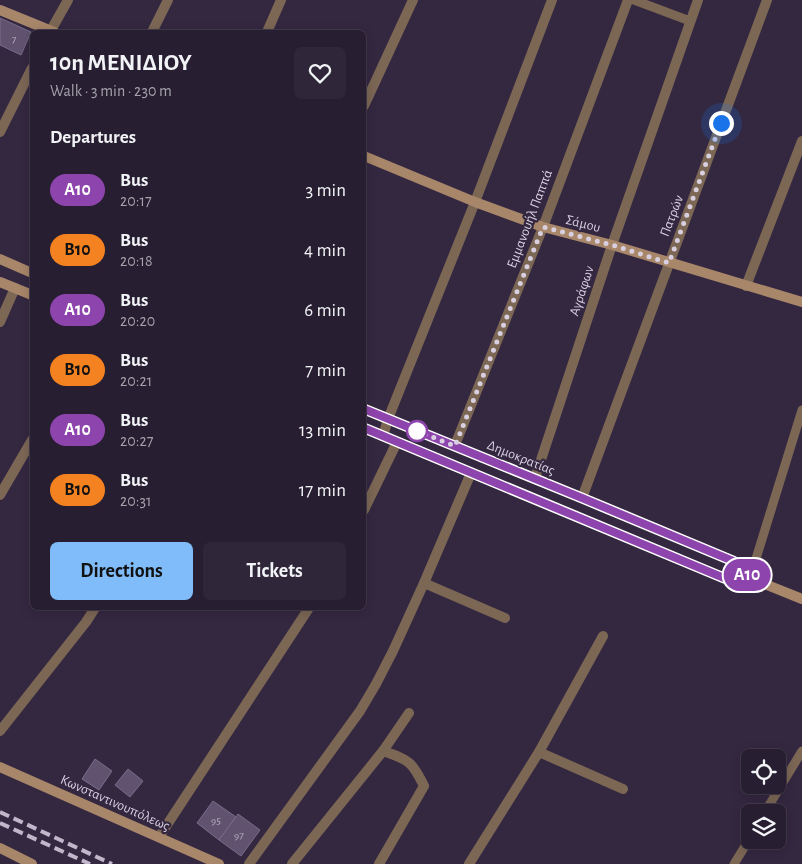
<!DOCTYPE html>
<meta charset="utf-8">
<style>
body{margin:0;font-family:"Alegreya Sans",sans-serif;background:#2f2739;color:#f1f3f6;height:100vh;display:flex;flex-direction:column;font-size:19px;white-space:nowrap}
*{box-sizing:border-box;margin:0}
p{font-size:16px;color:#a4a2ab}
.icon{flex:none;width:28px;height:28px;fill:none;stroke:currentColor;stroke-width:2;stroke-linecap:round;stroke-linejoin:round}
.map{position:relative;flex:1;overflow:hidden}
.drawer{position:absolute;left:30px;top:30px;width:336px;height:580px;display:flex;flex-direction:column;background:#271e31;border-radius:8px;box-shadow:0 2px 12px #0003,0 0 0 1px #433c4d}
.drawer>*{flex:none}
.badge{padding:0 10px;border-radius:16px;font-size:18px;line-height:32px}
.fabs{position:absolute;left:741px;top:749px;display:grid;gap:10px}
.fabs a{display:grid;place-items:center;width:45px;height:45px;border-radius:8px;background:#271e31;box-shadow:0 2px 12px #0003,0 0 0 1px #433c4d;font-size:25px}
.you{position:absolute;width:25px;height:25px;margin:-12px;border:4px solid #fff;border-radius:50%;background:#1a73e8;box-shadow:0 0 0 8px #1a73e833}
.map>.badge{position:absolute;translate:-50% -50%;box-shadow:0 0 0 2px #fff}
h2{padding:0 20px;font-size:19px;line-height:45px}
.round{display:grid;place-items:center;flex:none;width:52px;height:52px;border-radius:8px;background:#2f2739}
.overview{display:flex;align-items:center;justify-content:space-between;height:85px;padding:0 20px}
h1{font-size:24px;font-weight:700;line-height:38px}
.primary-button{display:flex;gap:10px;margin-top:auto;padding:10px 20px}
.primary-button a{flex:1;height:58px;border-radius:8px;background:#81bcfa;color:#111;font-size:20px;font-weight:700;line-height:58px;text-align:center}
.primary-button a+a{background:#2f2739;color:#f1f3f6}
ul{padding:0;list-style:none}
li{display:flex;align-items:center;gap:15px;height:60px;padding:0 20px}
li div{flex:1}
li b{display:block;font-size:19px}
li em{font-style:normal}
li .badge{min-width:55px;font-weight:700;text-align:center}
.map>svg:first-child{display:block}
</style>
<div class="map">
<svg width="802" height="864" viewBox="0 0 802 864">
<rect width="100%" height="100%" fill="#342841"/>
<g fill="#615370" stroke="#7a6c8a">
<path d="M0 18 31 32 21 55 0 45Z"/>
<path d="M95 759 112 771 99 790 82 779Z"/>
<path d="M128 769 143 781 130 797 115 785Z"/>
<path d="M213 801 236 817 219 840 197 823Z"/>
<path d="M238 814 260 830 241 856 219 840Z"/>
</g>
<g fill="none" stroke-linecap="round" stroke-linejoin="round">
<g stroke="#7c6755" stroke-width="9">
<path d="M634 0 690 21"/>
<path d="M750 578 802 410"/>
<path d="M765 812 802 751"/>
<path d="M734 864 750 838"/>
</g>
<g stroke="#7c6755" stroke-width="10">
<path d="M50 32 68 0"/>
<path d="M152 32 168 0"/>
<path d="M267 32 281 0"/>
<path d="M364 106 413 0"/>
<path d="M0 132 32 68"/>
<path d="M746 286 802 141"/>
<path d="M0 322 15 288"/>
<path d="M383 436 388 419 475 202 552 0"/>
<path d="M455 445 543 227 628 0"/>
<path d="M535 478 612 245 698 0"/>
<path d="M0 495 32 440"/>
<path d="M582 498 767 0"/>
<path d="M364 510 397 442"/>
<path d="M424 583 505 618"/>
<path d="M0 731 86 622 95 608"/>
<path d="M539 752 623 789"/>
<path d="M159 837 309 608"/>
<path d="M249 864 360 711 376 684 393 651 424 583 471 473"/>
<path d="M292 864 383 751 409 713"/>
<path d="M379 864 424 786C412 761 409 760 383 751"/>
<path d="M469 864 539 752 603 636"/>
</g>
<g stroke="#a88669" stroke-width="10">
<path d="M0 10 54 32"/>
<path d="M364 156 475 202 543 227 612 245 802 302"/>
<path d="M0 259 32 273"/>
<path d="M0 282 32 295"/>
<path d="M364 409 582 498 733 561 743 568 750 578"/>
<path d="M364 428 724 578 737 580 750 578 802 599"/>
<path d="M0 767 219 864"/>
<path d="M0 848 32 864"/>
</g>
<g stroke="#c0b7ca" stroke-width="4" stroke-dasharray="10 5" stroke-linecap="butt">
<path d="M0 812 112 864"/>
<path d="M0 823 90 864"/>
</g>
</g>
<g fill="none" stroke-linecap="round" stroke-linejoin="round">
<g stroke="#fff" stroke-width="11">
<path id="line" d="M364 409 582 498 733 561 743 568 750 578 737 580 724 578 364 428"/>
</g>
<use href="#line" stroke="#8e44ad" stroke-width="8"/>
<path stroke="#d8d0e1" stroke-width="5" stroke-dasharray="0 9" d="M417 431 455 446 543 227 612 245 669 263 721 123"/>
</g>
<circle fill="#fff" stroke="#8e44ad" stroke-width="2.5" cx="417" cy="431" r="10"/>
<g text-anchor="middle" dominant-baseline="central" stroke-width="4.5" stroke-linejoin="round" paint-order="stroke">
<g font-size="11" fill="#bab1c5">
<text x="14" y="39">7</text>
<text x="216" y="820">95</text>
<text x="239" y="835">97</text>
</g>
<g font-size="14" fill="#d8d0e1" stroke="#342841">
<text transform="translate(672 216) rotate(-69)">Πατρών</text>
<text transform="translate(530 219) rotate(-69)">Εμμανουήλ Παππά</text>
<text transform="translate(583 224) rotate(14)">Σάμου</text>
<text transform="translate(582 291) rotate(-72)">Αγράφων</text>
<text transform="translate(521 458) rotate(22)">Δημοκρατίας</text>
<text transform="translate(115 803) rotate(24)">Κωνσταντινουπόλεως</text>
</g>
</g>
</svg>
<div class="fabs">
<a><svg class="icon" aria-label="locate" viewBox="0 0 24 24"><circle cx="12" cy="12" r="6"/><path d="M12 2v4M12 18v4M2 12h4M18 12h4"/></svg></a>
<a><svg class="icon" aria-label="layers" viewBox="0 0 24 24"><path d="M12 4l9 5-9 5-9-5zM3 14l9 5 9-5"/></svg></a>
</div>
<div class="you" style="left:721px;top:123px"></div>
<b class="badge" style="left:747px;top:575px;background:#8e44ad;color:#fff">Α10</b>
<section class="drawer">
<div class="overview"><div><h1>10η ΜΕΝΙΔΙΟΥ</h1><p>Walk · 3 min · 230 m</p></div><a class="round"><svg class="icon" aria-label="heart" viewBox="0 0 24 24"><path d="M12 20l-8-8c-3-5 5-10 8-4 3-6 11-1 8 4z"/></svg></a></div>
<h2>Departures</h2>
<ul>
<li><span class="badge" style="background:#8e44ad;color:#fff">Α10</span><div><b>Bus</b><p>20:17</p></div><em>3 min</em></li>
<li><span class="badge" style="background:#f58220;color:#111">Β10</span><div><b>Bus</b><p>20:18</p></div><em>4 min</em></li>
<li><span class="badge" style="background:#8e44ad;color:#fff">Α10</span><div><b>Bus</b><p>20:20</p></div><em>6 min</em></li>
<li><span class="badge" style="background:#f58220;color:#111">Β10</span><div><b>Bus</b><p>20:21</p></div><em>7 min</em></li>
<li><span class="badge" style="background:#8e44ad;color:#fff">Α10</span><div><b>Bus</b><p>20:27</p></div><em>13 min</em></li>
<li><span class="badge" style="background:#f58220;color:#111">Β10</span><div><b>Bus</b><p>20:31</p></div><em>17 min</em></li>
</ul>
<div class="primary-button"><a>Directions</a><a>Tickets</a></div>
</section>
</div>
